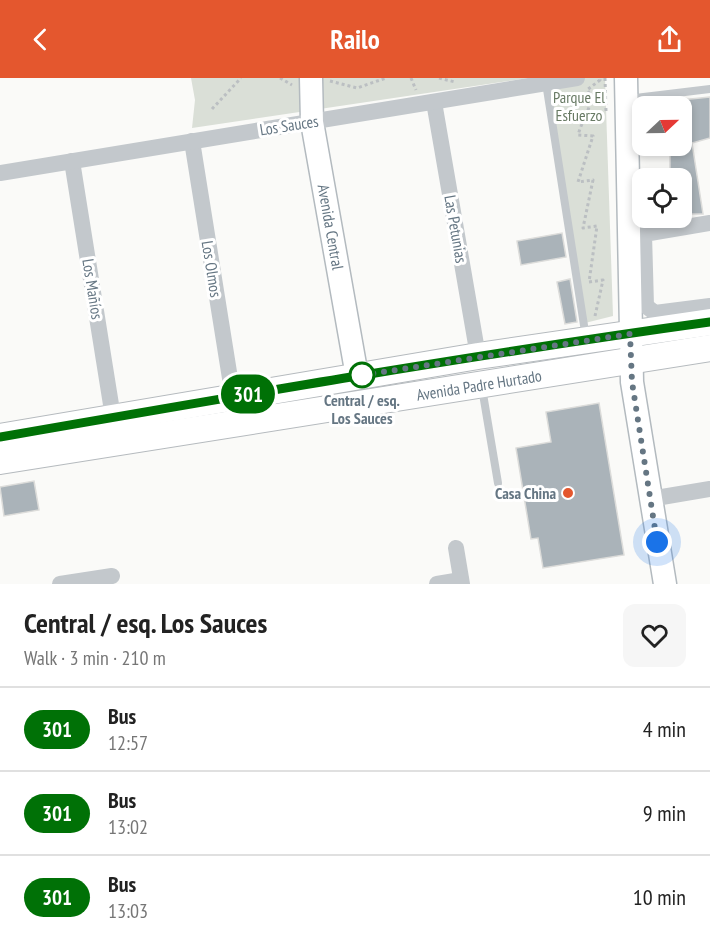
<!DOCTYPE html>
<meta charset="utf-8">
<style>
body{margin:0;font-family:"PT Sans Narrow",sans-serif;background:#f6f6f6;color:#222;height:100vh;display:flex;flex-direction:column;font-size:22px;white-space:nowrap}
*{box-sizing:border-box;margin:0}
p{font-size:20px;color:#767676}
.icon{flex:none;width:33px;height:33px;fill:none;stroke:currentColor;stroke-width:2;stroke-linecap:round;stroke-linejoin:round}
.map{position:relative;height:506px;overflow:hidden}
.side{display:flex;flex-direction:column;background:#fff;flex:1}
.side>*{flex:none}
.badge{padding:0 12px;border-radius:20px;font-size:21px;line-height:39px}
.needle{width:39px;rotate:68deg}
.fabs{position:absolute;left:632px;top:18px;display:grid;gap:12px}
.fabs a{display:grid;place-items:center;width:60px;height:60px;border-radius:12px;background:#fff;box-shadow:0 3px 9px #0003;font-size:30px}
.you{position:absolute;width:30px;height:30px;margin:-15px;border:4px solid #fff;border-radius:50%;background:#1a73e8;box-shadow:0 0 0 9px #1a73e833}
.map>.badge{position:absolute;translate:-50% -50%;box-shadow:0 0 0 3px #fff}
.round{display:grid;place-items:center;flex:none;width:63px;height:63px;border-radius:12px;background:#f6f6f6}
.headline{display:flex;align-items:center;justify-content:space-between;height:102px;padding:0 24px}
h1{font-size:28px;font-weight:800;line-height:45px}
ul{padding:0;list-style:none}
li{display:flex;align-items:center;gap:18px;height:84px;padding:0 24px;border-top:2px solid #e0e0e0}
li div{flex:1}
li b{display:block;font-size:22px}
li em{font-style:normal}
li .badge{min-width:66px;font-weight:700;text-align:center}
header{display:flex;justify-content:space-between;align-items:center;height:78px;padding:0 24px;background:#e4572e;color:#fff;font-size:27px;font-weight:800}
.map>svg:first-child{display:block}
</style>
<header><svg class="icon" aria-label="back" viewBox="0 0 24 24"><path d="M15 5l-7 7 7 7"/></svg>Railo<svg class="icon" aria-label="share" viewBox="0 0 24 24"><path d="M12 15V3M7 8l5-5 5 5M5 13v7h14v-7"/></svg></header>
<div class="map">
<svg width="710" height="506" viewBox="0 0 710 506">
<rect width="100%" height="100%" fill="#fafaf8"/>
<g fill="#dadfd7">
<path d="M191 0H529L192 50 195 22Z"/>
<path d="M546 0H605L613 238 585 245Z"/>
</g>
<g fill="#aab3b9" stroke="#dcdcda" stroke-width="1.5">
<path d="M710 19V60L692 65 703 136H681V100H670V68H681V22Z"/>
<path d="M562 155 566 179 521 187 517 163Z"/>
<path d="M570 201 577 244 565 246 557 204Z"/>
<path d="M599 325 624 477 543 490 538 460 531 461 516 370 551 364 546 334Z"/>
<path d="M34 403 39 432 4 438 0 409Z"/>
</g>
<g fill="none" stroke-linecap="round" stroke-linejoin="round">
<g stroke="#b3babf" stroke-width="25">
<g id="secondary">
<path d="M311 0 312 44 357 298"/>
<path d="M626 0 632 304 665 506"/>
</g>
</g>
<g stroke="#b5babe" stroke-width="28">
<g id="primary">
<path d="M0 359 478 278 710 244"/>
<path d="M0 383 710 270"/>
</g>
</g>
<g stroke="#bbbfc2" stroke-width="3" stroke-dasharray="3 3" stroke-linecap="butt">
<path d="M280 0 292 7"/>
<path d="M411 0 416 12"/>
<path d="M439 0 455 4"/>
<path d="M605 0 606 33"/>
<path d="M330 3 357 10 386 0"/>
<path d="M212 31 241 0"/>
<path d="M595 238 603 202 589 204 597 148 583 150 593 102 578 104 593 58 578 57C582 43 589 33 592 19L587 12 600 2 598 0"/>
</g>
<g stroke="#c3c8cc" stroke-width="8">
<path d="M546 5 586 260"/>
<path d="M627 21 710 11"/>
<path d="M482 310 498 405"/>
</g>
<g stroke="#c3c8cc" stroke-width="16">
<path d="M434 24 478 278"/>
<path d="M192 63 233 319"/>
<path d="M72 83 113 339"/>
<path d="M0 95 577 0"/>
<path d="M710 145 644 156 646 228 655 235 710 228"/>
<path d="M650 421 710 411"/>
<path d="M456 470 462 506"/>
<path d="M60 506 112 498"/>
<path d="M437 506 461 502"/>
</g>
<use href="#secondary" stroke="#fff" stroke-width="22"/>
<use href="#primary" stroke="#fff" stroke-width="26"/>
</g>
<g fill="none" stroke-linecap="round" stroke-linejoin="round">
<g stroke="#fff" stroke-width="14">
<path id="line" d="M0 359C236 318 472 277 710 244"/>
</g>
<use href="#line" stroke="#007106" stroke-width="9"/>
<path stroke="#657683" stroke-width="6" stroke-dasharray="0 10.8" d="M362 297 357 298 630 256 632 304 657 464"/>
</g>
<circle fill="#fff" stroke="#007106" stroke-width="3" cx="362" cy="297" r="12"/>
<circle fill="#e4572e" stroke="#fff" stroke-width="2" cx="568" cy="415" r="6"/>
<g text-anchor="middle" dominant-baseline="central" stroke-width="6" stroke-linejoin="round" paint-order="stroke">
<g font-size="16" fill="#687a64" stroke="#fff">
<text x="579" y="19">Parque El<tspan x="579" dy="18">Esfuerzo</tspan></text>
</g>
<g font-size="16" fill="#657683" stroke="#fff">
<text transform="translate(289 47) rotate(-9)">Los Sauces</text>
<text transform="translate(331 149) rotate(80)">Avenida Central</text>
<text transform="translate(456 151) rotate(80)">Las Petunias</text>
<text transform="translate(212 191) rotate(81)">Los Olmos</text>
<text transform="translate(93 211) rotate(81)">Los Mañíos</text>
<text transform="translate(479 307) rotate(-9)">Avenida Padre Hurtado</text>
</g>
<g font-size="16" font-weight="bold" fill="#657683" stroke="#fff">
<text x="362" y="322">Central / esq.<tspan x="362" dy="18">Los Sauces</tspan></text>
</g>
<g font-size="16" font-weight="bold" fill="#657683" stroke="#fff" text-anchor="end">
<text x="556" y="415">Casa China</text>
</g>
</g>
</svg>
<div class="fabs">
<a><svg class="needle" viewBox="-14 -14 28 28"><path d="M0-13l5 13h-10z" fill="#e53935"/><path d="M0 13l5-13h-10z" fill="#767676"/></svg></a>
<a><svg class="icon" aria-label="locate" viewBox="0 0 24 24"><circle cx="12" cy="12" r="6"/><path d="M12 2v4M12 18v4M2 12h4M18 12h4"/></svg></a>
</div>
<div class="you" style="left:657px;top:464px"></div>
<b class="badge" style="left:248px;top:316px;background:#007106;color:#fff">301</b>
</div>
<section class="side">
<div class="headline"><div><h1>Central / esq. Los Sauces</h1><p>Walk · 3 min · 210 m</p></div><a class="round"><svg class="icon" aria-label="heart" viewBox="0 0 24 24"><path d="M12 20l-8-8c-3-5 5-10 8-4 3-6 11-1 8 4z"/></svg></a></div>
<ul>
<li><span class="badge" style="background:#007106;color:#fff">301</span><div><b>Bus</b><p>12:57</p></div><em>4 min</em></li>
<li><span class="badge" style="background:#007106;color:#fff">301</span><div><b>Bus</b><p>13:02</p></div><em>9 min</em></li>
<li><span class="badge" style="background:#007106;color:#fff">301</span><div><b>Bus</b><p>13:03</p></div><em>10 min</em></li>
</ul>
</section>
